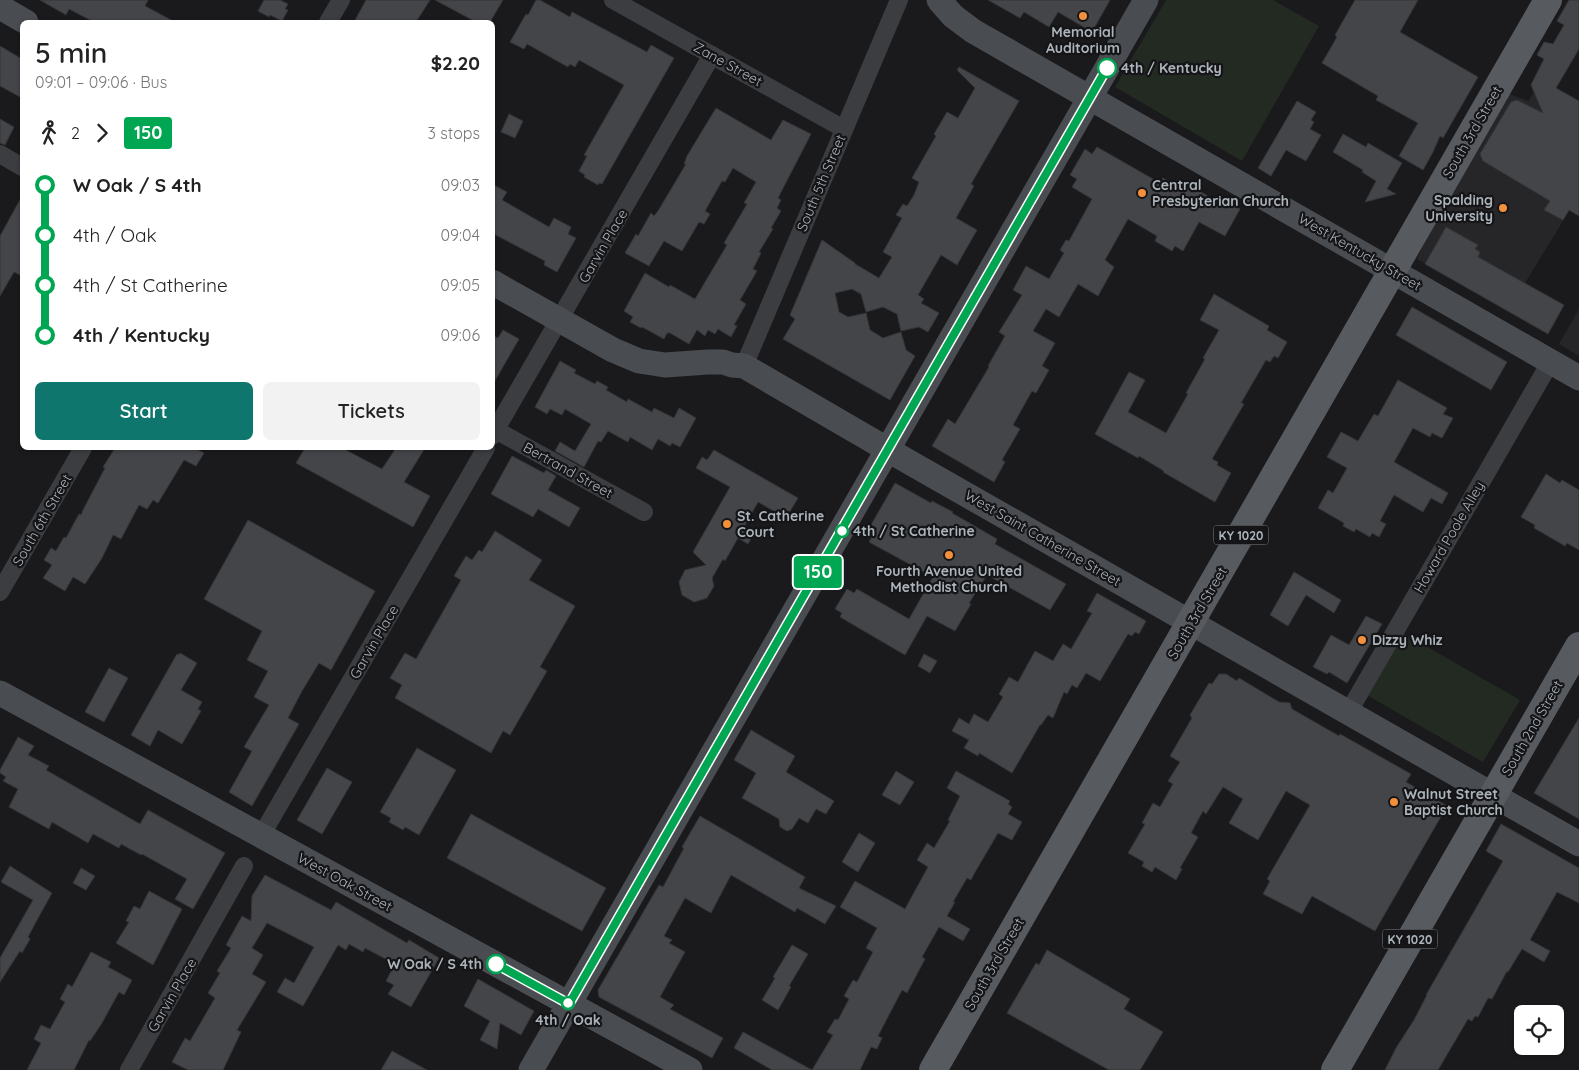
<!DOCTYPE html>
<meta charset="utf-8">
<style>
body{margin:0;font-family:Quicksand,sans-serif;background:#f2f2f2;color:#222;height:100vh;display:flex;flex-direction:column;font-size:19px;white-space:nowrap}
*{box-sizing:border-box;margin:0}
p{font-size:16px;color:#767676}
.icon{flex:none;width:28px;height:28px;fill:none;stroke:currentColor;stroke-width:2;stroke-linecap:round;stroke-linejoin:round}
.map{position:relative;flex:1;overflow:hidden}
.drawer{position:absolute;left:20px;top:20px;width:475px;height:430px;display:flex;flex-direction:column;background:#fff;border-radius:8px;box-shadow:0 1px 4px #0004}
.drawer>*{flex:none}
.badge{padding:0 10px;border-radius:4px;font-size:18px;line-height:32px}
.tools{position:absolute;left:1514px;top:1005px;display:grid;gap:10px}
.tools a{display:grid;place-items:center;width:50px;height:50px;border-radius:8px;background:#fff;box-shadow:0 1px 4px #0004;font-size:25px}
.map>.badge{position:absolute;translate:-50% -50%;box-shadow:0 0 0 2px #fff}
.legs{display:flex;align-items:center;gap:8px;height:55px;padding:0 15px;font-size:16px}
.legs p{margin-inline-start:auto}
.headline{display:flex;align-items:center;justify-content:space-between;height:85px;padding:0 15px}
h1{font-size:28px;font-weight:600;line-height:38px}
.button{display:flex;gap:10px;margin-top:auto;padding:10px 15px}
.button a{flex:1;height:58px;border-radius:8px;background:#0f766e;color:#fff;font-size:20px;font-weight:600;line-height:58px;text-align:center}
.button a+a{background:#f2f2f2;color:#222}
ul{padding:0 15px;list-style:none}
li{display:flex;align-items:center;gap:18px;height:50px;font-size:19px}
li i{display:grid;place-items:center;width:8px;height:100%;margin:0 6px;background:currentColor}
li i::after{content:'';width:12px;height:12px;margin:-6px;border:4px solid;border-radius:50%;background:#fff}
li p{margin-inline-start:auto}
li:first-child i{background:linear-gradient(#0000 50%,currentColor 0)}
li:last-child i{background:linear-gradient(currentColor 50%,#0000 0)}
.map>svg:first-child{display:block}
</style>
<div class="map">
<svg width="1579" height="1070" viewBox="0 0 1579 1070">
<rect width="100%" height="100%" fill="#1a1a1c"/>
<g fill="#262629">
<path d="M1541 82 1556 88 1542 115 1579 174 1560 206 1569 211 1525 283 1564 305 1547 333 1417 259 1437 216 1509 94 1528 101Z"/>
<path d="M1579 309V356L1559 344Z"/>
</g>
<g fill="#222a22">
<path d="M1166 0H1273L1319 26 1242 161 1115 87Z"/>
<path d="M1401 632 1520 700 1483 762 1365 694Z"/>
</g>
<g fill="#444549" stroke="#343538">
<path d="M40 0H148L145 6 175 22H94L69 9 66 15Z"/>
<path d="M264 0H280L288 4 285 9 288 10 282 21 270 15 269 17 258 11Z"/>
<path d="M366 0H430L416 22H354Z"/>
<path d="M435 0H503L490 22H476Z"/>
<path d="M536 0H540L570 17 572 12 647 52 651 45 674 58 602 184 599 183 598 185 584 177 585 175 579 171 587 156 584 155 624 85 579 60 575 67 570 64 568 67 527 44 524 49 510 42 526 14 528 15Z"/>
<path d="M988 0H1110L1092 32 1058 12 1049 27 1024 12 1020 18Z"/>
<path d="M1355 0H1418L1400 32 1478 77 1443 138 1440 136 1433 152 1423 170 1399 156 1418 123 1376 100 1378 96 1322 63 1337 37 1335 35Z"/>
<path d="M1569 0H1579V49L1556 88 1579 101V216L1569 210 1563 220 1544 210 1550 201 1483 161 1480 154 1511 102 1517 100 1543 113 1531 85 1544 59 1537 55 1544 42 1553 44 1564 25 1557 21Z"/>
<path d="M0 46 22 59V98L0 86Z"/>
<path d="M959 67 1019 101 971 184 974 186 956 218 977 230 957 265 941 255 918 295 924 299 921 303 939 313 928 332 919 327 901 331 897 314 883 307 866 312 861 294 852 289 835 293 839 312 848 317 866 313 870 330 883 338 901 332 906 350 915 356 890 400 783 339 795 319 790 315 822 240 855 263V264L879 278 892 257 883 252 902 218 896 215 903 204 907 206 914 195 919 182 912 178 936 136 934 134 947 112 958 118 975 88 957 70Z"/>
<path d="M1297 101 1316 112 1311 120 1314 122 1310 129 1321 135 1306 161 1286 150 1271 176 1258 168Z"/>
<path d="M716 108 771 140 783 120 811 134 778 198 781 200 777 208 781 211 771 228 773 229 759 252 761 253 753 269 757 271 740 300 746 304 734 325 737 326 731 337 718 329 715 334 708 330 705 336 697 330 689 344 670 333H667L664 339 642 327 641 328 630 322 633 317 624 311 645 273 669 287 670 285 695 299 727 245 724 243 747 204 744 203 756 182 733 168 725 182 722 181 705 211 710 214 704 224 699 222 682 251 664 241 649 266 625 253 636 234 638 236 651 213 654 216 658 211 686 164H684L687 156Z"/>
<path d="M509 114 523 121 515 138 501 132Z"/>
<path d="M0 119 14 127 5 145 0 143Z"/>
<path d="M1343 134 1366 147 1368 143 1402 163 1387 189 1396 194 1365 202 1376 181 1362 172 1363 170 1333 152Z"/>
<path d="M1097 147 1160 183 1163 178 1175 185 1178 179 1224 205 1226 201 1240 209 1225 236 1199 222 1183 251 1175 246 1172 251 1155 241 1157 236 1128 219 1105 260 1114 267 1098 296 1078 284 1059 317 1046 309 1033 331 1055 343 1042 366 1049 370 1036 393 1032 391 1013 425 1020 429 1002 460 1005 462 994 482 932 446 948 419 955 424 989 367 988 366 1005 336 999 332 1022 295 1013 290 1026 266 1049 279 1064 253 1060 250 1066 240 1069 241 1092 199 1072 187 1077 179 1070 175 1085 149 1092 154Z"/>
<path d="M492 184 507 192 502 200 549 227 554 218 571 227 568 234 576 238 557 272 544 265 545 261 492 233Z"/>
<path d="M22 196V276L14 272 0 296V236Z"/>
<path d="M1446 227 1478 245 1475 249 1480 252 1478 257 1564 305 1548 334 1425 264Z"/>
<path d="M1214 294 1269 326 1267 330 1287 342 1278 358 1274 356 1270 362 1266 360 1241 403 1244 404 1212 459 1218 462 1217 465 1231 473 1215 502 1163 472 1164 471 1139 456 1138 458 1095 434 1129 372 1145 380 1128 412 1166 433 1188 394 1186 393 1205 359 1203 358 1219 330 1200 320Z"/>
<path d="M1412 307 1507 362 1491 390 1396 335Z"/>
<path d="M503 330 519 339 492 386V335L498 338Z"/>
<path d="M560 361 576 370 574 373 595 384 597 381 608 387 606 390 627 402 628 399 652 412 654 408 674 418 679 408 696 418 680 447 672 443 670 446 658 439 652 450 630 437 628 442 608 431 601 442 598 441 584 467 555 451 560 442 575 451 591 424 565 409 562 415 550 409 547 414 535 407Z"/>
<path d="M1398 380 1447 408 1443 414 1453 418 1442 438 1432 433 1430 437 1413 428 1394 462 1448 493 1442 504 1431 498 1423 512 1394 495 1380 521 1386 524 1379 537 1372 533 1370 537 1356 529 1354 532 1343 526 1344 523 1318 508 1328 490 1333 493 1347 468 1327 457 1341 432 1358 441 1374 414 1378 416Z"/>
<path d="M115 448H194L204 453 196 466 184 460 158 503 153 500 147 509 139 505 121 539 113 535 102 558 85 584 73 577 65 591 43 578 52 565 44 560 51 548 56 551 64 537 66 538 79 514 81 515 83 510 105 468 103 467Z"/>
<path d="M305 448H342L382 469 396 448H425L404 482 430 496 413 527 296 463Z"/>
<path d="M714 450 798 498 786 518 758 502 744 527 754 533 748 544 738 538 725 561 723 559 712 578 714 586 707 598 694 602 682 595 679 582 685 570 706 565 693 552 730 487 696 468 702 457 707 460Z"/>
<path d="M512 456 544 473 546 470 556 476 548 490 580 508 569 527 538 509 533 517 491 494Z"/>
<path d="M1546 474 1560 483 1562 480 1579 490V550L1567 543 1565 546 1534 528 1535 525 1521 517Z"/>
<path d="M895 483 931 503 932 501 953 512 952 513 997 539 995 544 1066 584 1050 610 987 575 969 603 971 604 955 631 927 616 905 655 840 617 842 613 835 609 847 589 854 593 857 589 909 619 933 577 869 542 877 528 871 525Z"/>
<path d="M248 520 375 591 331 670 319 663 302 691 288 718 299 724 252 806 229 792 252 751 244 747 269 705 254 697 268 671 247 660 262 631 204 599Z"/>
<path d="M495 531 542 560 529 580 575 606 540 667 547 671 510 735 503 731 491 753 395 698 402 685 390 678 405 653 416 659 461 580 454 576 466 556 472 560 479 550 482 552Z"/>
<path d="M1294 572 1341 600 1334 613 1306 595 1288 626 1270 615Z"/>
<path d="M1097 593 1146 621 1139 634 1135 632 1132 636 1128 634 1100 681 1086 673 1077 688 1072 685 1067 694 1064 692 1053 718 1048 715 1041 725H1040L1012 773 979 753 978 756 964 748 969 740 952 731 959 718 969 724 974 714 988 722 1003 697 999 694 1009 677 1018 682 1035 651 1053 661 1063 644 1071 649 1092 613 1087 611Z"/>
<path d="M1366 616 1382 624 1347 683 1329 672 1327 674 1313 667 1331 635 1349 645Z"/>
<path d="M180 653 197 663 181 690 202 702 198 709 201 711 182 744 158 730 150 746 131 735 177 654 179 655Z"/>
<path d="M924 654 937 661 930 673 918 666Z"/>
<path d="M109 668 128 678 104 722 85 712Z"/>
<path d="M1219 674H1226L1237 681 1239 678 1279 702 1290 703 1292 709 1339 736 1340 734 1411 774 1406 782 1447 806 1375 931 1312 896 1302 914 1263 894 1270 881 1267 879 1310 805 1286 791 1258 840 1229 823 1243 799 1223 787 1206 814 1203 811 1191 833 1198 837 1180 868 1182 869 1176 880 1155 867 1152 872 1142 866 1144 862 1128 853 1145 824 1142 823 1153 803 1160 807 1173 784 1168 781 1180 762 1170 756 1192 718 1190 715 1209 683 1212 684Z"/>
<path d="M1579 718V819L1534 793Z"/>
<path d="M751 730 795 756 786 772 834 801 826 814 816 809 808 823 799 818 792 829 787 831 780 827 779 819 742 798 756 773 734 760Z"/>
<path d="M18 737 34 746 28 755 49 766 46 770 140 824 148 810 225 853 193 909 175 899 187 879 142 854 141 855 121 844 119 848 93 834 88 843 52 822 49 829 9 807 18 789 3 781 6 777 0 773V770Z"/>
<path d="M417 748 456 770 419 835 405 827 403 830 389 822 391 818 380 812Z"/>
<path d="M327 768 352 782 322 834 297 820Z"/>
<path d="M896 771 914 782 900 805 882 795Z"/>
<path d="M956 771 1010 801 1008 804 1012 807 1008 814 1022 822 1012 840 998 833 974 874 971 880 967 878 953 902H955L947 916 970 929 963 941 939 927 922 957 925 959 907 993 902 990 878 1036 882 1038 877 1049 871 1047 860 1070H812L833 1035 827 1032 835 1019 838 1020 849 999 844 996 853 980 857 982 873 952 866 948 877 928 840 907 855 881 905 909 928 867 917 860 927 843 934 848 950 821 948 820 960 796 947 788Z"/>
<path d="M471 814 606 888 582 931 447 858Z"/>
<path d="M700 816 805 877 799 888 836 906 825 924 797 908 795 912 731 875 711 913 685 898 664 936 672 940 669 943 685 952 660 997 674 1005 670 1009 723 1038 712 1058 599 997 598 990 659 885 663 887 684 848 682 847Z"/>
<path d="M1501 824 1579 868V903L1557 892 1530 940 1550 951 1544 962 1522 949 1508 972 1507 971 1492 999 1488 998 1478 1017 1475 1016 1472 1021 1468 1019 1438 1070H1385L1396 1048 1414 1020 1427 995H1426L1503 861 1486 851Z"/>
<path d="M859 833 875 843 858 872 842 862Z"/>
<path d="M10 866 52 893 37 920 28 937 30 939 22 953 20 951 0 982V958L33 900 1 882Z"/>
<path d="M81 868 95 876 86 890 73 883Z"/>
<path d="M265 875 331 910 336 902 407 943 409 940 439 958 411 1007 388 994 394 985 386 981 395 964 365 948 363 952 349 944 346 950 338 945 303 1006 277 992 285 978 294 983 314 947 267 923 252 948 263 955 252 974 266 982 237 1030 241 1032 223 1070H188L172 1062 185 1038 190 1041 215 998 208 993 220 973 217 971 231 948 226 945 242 916 251 921 252 896Z"/>
<path d="M149 891 182 909 153 965 116 943 129 922 126 921 134 906 140 909Z"/>
<path d="M792 945 808 954 789 986 791 987 778 1010 762 1000 775 978 773 977Z"/>
<path d="M1047 950 1130 999 1124 1009 1163 1032 1140 1070H1109L1007 1013 1036 963 1039 965Z"/>
<path d="M91 952 111 962 108 967 132 980 124 995 119 992 102 1023 90 1041 89 1040 74 1070H27L41 1043 34 1039 41 1025 50 1029 65 1002 60 999 68 984 72 987Z"/>
<path d="M478 979 534 1011 521 1035 500 1023 497 1049 480 1040 490 1021 464 1006Z"/>
<path d="M743 1032 812 1070H772L734 1048Z"/>
<path d="M392 1051 427 1070H381Z"/>
</g>
<g fill="none" stroke-linecap="round" stroke-linejoin="round">
<g stroke="#3b3d41" stroke-width="18">
<path d="M613 0 844 129"/>
<path d="M328 22 341 0"/>
<path d="M0 154 22 167"/>
<path d="M744 366 899 0"/>
<path d="M492 428 644 512"/>
<path d="M492 436 712 55"/>
<path d="M0 592 83 448"/>
<path d="M1348 713 1551 361"/>
<path d="M261 836 486 448"/>
<path d="M129 1070 244 866"/>
</g>
<g stroke="#494c51" stroke-width="25">
<path d="M939 0 953 16 973 31 1579 378"/>
<path d="M0 7 26 22"/>
<path d="M492 282 613 350 639 361 665 365 708 362H723L732 365 744 366 909 462 1579 844"/>
<path d="M0 693 690 1070"/>
<path d="M531 1070 1146 0"/>
</g>
<g stroke="#575b60" stroke-width="28">
<path d="M933 1070 1548 0"/>
<path d="M1335 1070 1579 646"/>
</g>
</g>
<g fill="none" stroke-linecap="round" stroke-linejoin="round">
<g stroke="#fff" stroke-width="11">
<path id="line-1" d="M496 964 569 1004 1107 68"/>
</g>
<use href="#line-1" stroke="#00a651" stroke-width="8"/>
</g>
<g fill="#f2903c" stroke="#151517" stroke-width="2">
<circle cx="1083" cy="16" r="5"/>
<circle cx="1142" cy="193" r="5"/>
<circle cx="1503" cy="208" r="5"/>
<circle cx="727" cy="524" r="5"/>
<circle cx="949" cy="555" r="5"/>
<circle cx="1362" cy="640" r="5"/>
<circle cx="1394" cy="802" r="5"/>
</g>
<g fill="#fff" stroke="#00a651" stroke-width="2.5">
<circle cx="1107" cy="68" r="9"/>
<circle cx="842" cy="531" r="6"/>
<circle cx="496" cy="964" r="9"/>
<circle cx="568" cy="1003" r="6"/>
</g>
<g text-anchor="middle" dominant-baseline="central" stroke-width="4.5" stroke-linejoin="round" paint-order="stroke">
<g fill="#151517" stroke="#7f848a" stroke-width="1">
<rect x="1213.5" y="525.5" width="55" height="19" rx="4"/>
<rect x="1382.5" y="929.5" width="55" height="19" rx="4"/>
</g>
<g font-size="12" font-weight="bold" fill="#acb4bb">
<text x="1241" y="535">KY 1020</text>
<text x="1410" y="939">KY 1020</text>
</g>
<g font-size="14" font-weight="bold" fill="#acb4bb" stroke="#151517" text-anchor="start">
<text x="1083" y="32" text-anchor="middle">Memorial<tspan x="1083" dy="16">Auditorium</tspan></text>
<text x="1152" y="185">Central<tspan x="1152" dy="16">Presbyterian Church</tspan></text>
<text x="1493" y="200" text-anchor="end">Spalding<tspan x="1493" dy="16">University</tspan></text>
<text x="737" y="516">St. Catherine<tspan x="737" dy="16">Court</tspan></text>
<text x="949" y="571" text-anchor="middle">Fourth Avenue United<tspan x="949" dy="16">Methodist Church</tspan></text>
<text x="1372" y="640">Dizzy Whiz</text>
<text x="1404" y="794">Walnut Street<tspan x="1404" dy="16">Baptist Church</tspan></text>
</g>
<g font-size="14" fill="#acb4bb" stroke="#151517">
<text transform="translate(728 64) rotate(29)">Zane Street</text>
<text transform="translate(1472 132) rotate(-60)">South 3rd Street</text>
<text transform="translate(821 183) rotate(-67)">South 5th Street</text>
<text transform="translate(603 246) rotate(-60)">Garvin Place</text>
<text transform="translate(1360 252) rotate(30)">West Kentucky Street</text>
<text transform="translate(568 470) rotate(29)">Bertrand Street</text>
<text transform="translate(42 520) rotate(-60)">South 6th Street</text>
<text transform="translate(1449 537) rotate(-60)">Howard Poole Alley</text>
<text transform="translate(1043 538) rotate(30)">West Saint Catherine Street</text>
<text transform="translate(1197 613) rotate(-60)">South 3rd Street</text>
<text transform="translate(374 642) rotate(-60)">Garvin Place</text>
<text transform="translate(1532 728) rotate(-60)">South 2nd Street</text>
<text transform="translate(345 882) rotate(29)">West Oak Street</text>
<text transform="translate(994 964) rotate(-60)">South 3rd Street</text>
<text transform="translate(172 995) rotate(-60)">Garvin Place</text>
</g>
<g font-size="14" font-weight="bold" fill="#acb4bb" stroke="#151517" text-anchor="start">
<text x="1121" y="68">4th / Kentucky</text>
<text x="853" y="531">4th / St Catherine</text>
<text x="482" y="964" text-anchor="end">W Oak / S 4th</text>
<text x="568" y="1020" text-anchor="middle">4th / Oak</text>
</g>
</g>
</svg>
<div class="tools">
<a><svg class="icon" aria-label="locate" viewBox="0 0 24 24"><circle cx="12" cy="12" r="6"/><path d="M12 2v4M12 18v4M2 12h4M18 12h4"/></svg></a>
</div>
<b class="badge" style="left:818px;top:572px;background:#00a651;color:#fff">150</b>
<section class="drawer">
<div class="headline"><div><h1>5 min</h1><p>09:01 – 09:06 · Bus</p></div><b>$2.20</b></div>
<div class="legs"><svg class="icon" aria-label="walk" viewBox="0 0 24 24"><circle cx="13" cy="4" r="2"/><path d="M13 8l-2 6 4 7M11 14l-3 7M7 12l3-4h3l4 4"/></svg>2<svg class="icon" aria-label="forward" viewBox="0 0 24 24"><path d="M9 5l7 7-7 7"/></svg><b class="badge" style="background:#00a651;color:#fff">150</b><p>3 stops</p></div>
<ul>
<li><i style="color:#00a651"></i><b>W Oak / S 4th</b><p>09:03</p></li>
<li><i style="color:#00a651"></i><span>4th / Oak</span><p>09:04</p></li>
<li><i style="color:#00a651"></i><span>4th / St Catherine</span><p>09:05</p></li>
<li><i style="color:#00a651"></i><b>4th / Kentucky</b><p>09:06</p></li>
</ul>
<div class="button"><a>Start</a><a>Tickets</a></div>
</section>
</div>
